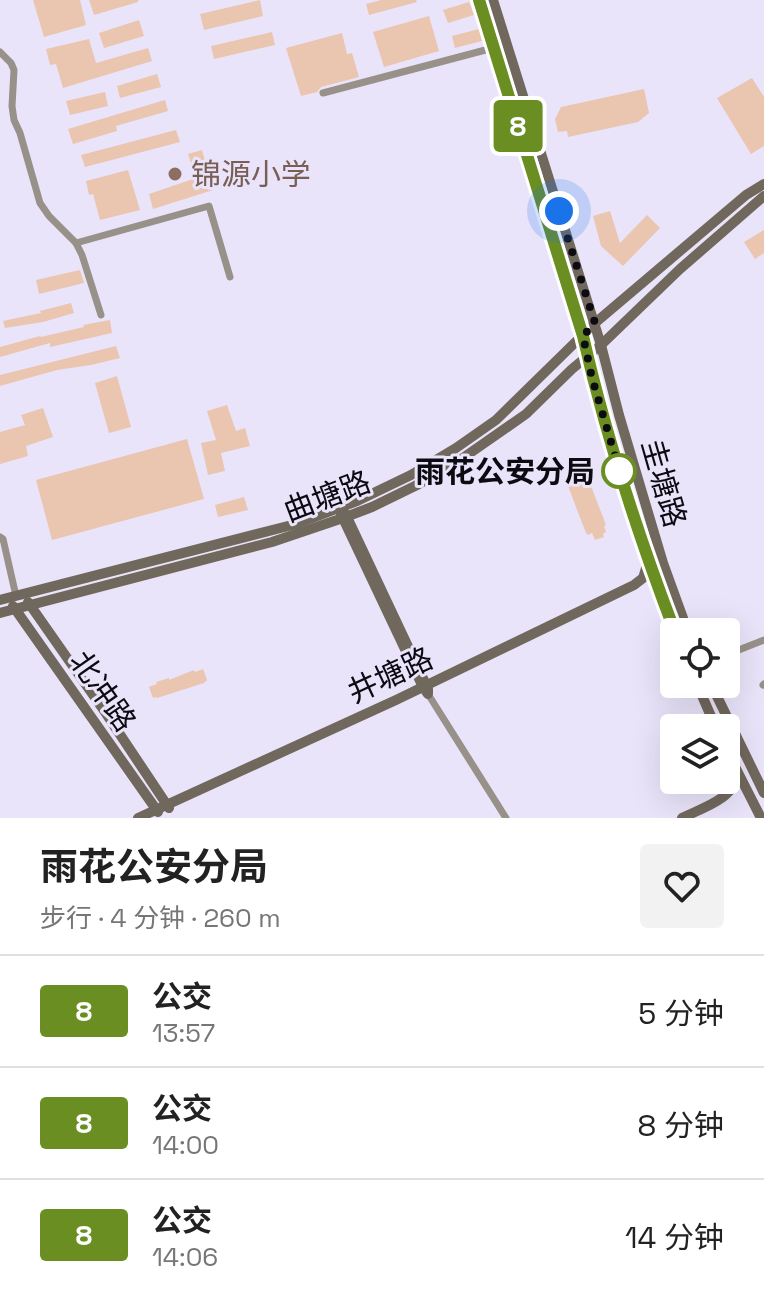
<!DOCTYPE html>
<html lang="zh">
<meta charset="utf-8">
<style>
body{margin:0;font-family:"Space Grotesk","Noto Sans SC",sans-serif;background:#f2f2f2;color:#222;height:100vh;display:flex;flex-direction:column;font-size:30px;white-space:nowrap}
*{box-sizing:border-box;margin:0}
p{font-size:26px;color:#767676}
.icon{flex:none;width:44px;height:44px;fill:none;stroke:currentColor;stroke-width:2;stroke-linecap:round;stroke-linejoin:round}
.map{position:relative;height:818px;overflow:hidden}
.side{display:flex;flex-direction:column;background:#fff;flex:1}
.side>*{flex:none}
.badge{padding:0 16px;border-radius:6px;font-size:28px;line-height:52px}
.fabs{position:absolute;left:660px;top:618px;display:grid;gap:16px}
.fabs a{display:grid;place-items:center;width:80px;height:80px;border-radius:8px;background:#fff;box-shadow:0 8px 32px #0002;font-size:40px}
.you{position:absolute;width:40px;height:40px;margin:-20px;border:6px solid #fff;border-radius:50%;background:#1a73e8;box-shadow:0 0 0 12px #1a73e833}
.map>.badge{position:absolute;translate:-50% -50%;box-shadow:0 0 0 4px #fff}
.round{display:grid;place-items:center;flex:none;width:84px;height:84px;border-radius:8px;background:#f2f2f2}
.headline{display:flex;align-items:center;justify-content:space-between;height:136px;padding:0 40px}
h1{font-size:38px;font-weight:700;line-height:60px}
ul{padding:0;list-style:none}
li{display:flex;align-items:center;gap:24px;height:112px;padding:0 40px;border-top:2px solid #e0e0e0}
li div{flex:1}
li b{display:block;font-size:30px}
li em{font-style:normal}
li .badge{min-width:88px;font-weight:700;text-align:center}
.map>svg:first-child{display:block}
</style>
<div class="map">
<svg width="764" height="818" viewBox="0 0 764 818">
<rect width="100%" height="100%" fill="#eae4fa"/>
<g fill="#eac5af">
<path d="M33 0H80L86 25 44 37Z"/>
<path d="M89 0H138V2L94 15Z"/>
<path d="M260 0 263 16 204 30 200 14Z"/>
<path d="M381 0H416L417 2 369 15 366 4Z"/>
<path d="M469 2 474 15 448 23 443 10Z"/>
<path d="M429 16 439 51 384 67 373 32Z"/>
<path d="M139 20 144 36 104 48 99 33Z"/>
<path d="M479 29 482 41 455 48 452 36Z"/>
<path d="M272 32 275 45 214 59 211 46Z"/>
<path d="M342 33 347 54 352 53 359 77 321 87 317 92 301 96 286 48Z"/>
<path d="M89 39 96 63 148 48 152 61 63 88 56 64 50 65 46 49Z"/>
<path d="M157 74 161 87 120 98 117 86Z"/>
<path d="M752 78 764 97V146L751 154 717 98Z"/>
<path d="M644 89 649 113 638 122 568 137 567 131 558 132 555 119 561 107Z"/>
<path d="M105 92 108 106 70 115 66 101Z"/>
<path d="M165 100 168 111 116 126 117 131 73 144 68 129Z"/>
<path d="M176 130 180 142 85 167 81 155Z"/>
<path d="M202 150 213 190 153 209 149 194 196 178 188 154Z"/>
<path d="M128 170 140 210 100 220 93 194 89 195 86 181Z"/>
<path d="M610 211 620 243 647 215 660 228 623 266 601 246 593 216Z"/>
<path d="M764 230V253L755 259 744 242Z"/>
<path d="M80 270 84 283 39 294 36 280Z"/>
<path d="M71 303 74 313 43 322 5 328 3 321 41 313 40 311Z"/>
<path d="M110 320 112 333 50 347V343L0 357V347L40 336 41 337 84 327 83 325Z"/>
<path d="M116 346 120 358 91 365 57 370 0 386V375Z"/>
<path d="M117 376 131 427 109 433 95 383Z"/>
<path d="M227 405 236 431 245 428 250 446 221 453 225 471 208 475 201 443 216 440 207 411Z"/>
<path d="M43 408 53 437 26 446 28 456 0 464V432L25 425 21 415Z"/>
<path d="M187 439 204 499 52 540 36 480Z"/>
<path d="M579 471 580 474 584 472 591 486 606 525 604 526 606 532 603 534 604 537 595 540 592 533 588 535 586 533 568 486V483L571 482 569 478 574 477 573 474Z"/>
<path d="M244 497 248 510 218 517 215 505Z"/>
<path d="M203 669 207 680 204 683 157 698 156 697 153 698 149 687 157 684 156 682 169 678V680L194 670 195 672Z"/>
</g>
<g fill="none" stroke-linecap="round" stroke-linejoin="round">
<g stroke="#979189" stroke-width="7">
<path d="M0 52 11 63 14 70 12 106 14 120 20 133 40 203 49 216 76 243 82 255 101 315"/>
<path d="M323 93 493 48"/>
<path d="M76 243 209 206 230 277"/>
<path d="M0 537 3 539 16 596"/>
<path d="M726 655 764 640"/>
<path d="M763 685 764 684"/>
<path d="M428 694 506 818"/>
</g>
<g stroke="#71685d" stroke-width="10">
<path d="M479 0 583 336C606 437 638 535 675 632"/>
<path d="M493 0 601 345 619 415 663 563 688 632"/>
<path d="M341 514 423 687 428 694V689L345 513"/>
<path d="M0 600 296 524 357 501 411 475 456 448 496 420 595 323 746 195 764 184"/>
<path d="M28 602 105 712 169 808"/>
<path d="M13 606 158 812"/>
<path d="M0 613 272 542 343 518 372 507 415 486 450 467 526 414 572 369 601 345 680 269 764 196"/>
<path d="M697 684 716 728"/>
<path d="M711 684 764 793"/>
<path d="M726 749 761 818"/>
<path d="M138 818 396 700 634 585 643 578 648 562"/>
<path d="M682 818C702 808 735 799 738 773"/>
</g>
</g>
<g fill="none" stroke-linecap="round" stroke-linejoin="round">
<g stroke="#fff" stroke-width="18">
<path id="line" d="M479 0 583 336C606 437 638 535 675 632"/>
</g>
<use href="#line" stroke="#6b8e23" stroke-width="12"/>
<path stroke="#0d0b12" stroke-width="8" stroke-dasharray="0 14.4" d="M559 211 595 323 583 336 592 378 622 479 619 471"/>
</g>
<circle fill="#8d6e63" stroke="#eae4fa" stroke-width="3" cx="175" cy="174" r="8"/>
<circle fill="#fff" stroke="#6b8e23" stroke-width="4" cx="619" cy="471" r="16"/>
<g text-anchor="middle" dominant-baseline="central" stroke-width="6" stroke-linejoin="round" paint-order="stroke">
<g font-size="30" fill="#785e54" stroke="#eae4fa" text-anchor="start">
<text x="191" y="174">锦源小学</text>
</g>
<g font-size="30" font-weight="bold" fill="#0d0b12" stroke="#eae4fa" text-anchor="end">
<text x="595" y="471">雨花公安分局</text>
</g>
<g font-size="30" fill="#0d0b12" stroke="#eae4fa">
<text transform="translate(664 483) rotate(74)">圭塘路</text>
<text transform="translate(327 496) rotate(-21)">曲塘路</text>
<text transform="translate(390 675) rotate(-25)">井塘路</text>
<text transform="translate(103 691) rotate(55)">北冲路</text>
</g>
</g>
</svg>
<div class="fabs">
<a><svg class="icon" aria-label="locate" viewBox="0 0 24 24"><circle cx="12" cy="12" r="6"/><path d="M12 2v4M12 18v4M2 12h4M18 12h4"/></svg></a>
<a><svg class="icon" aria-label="layers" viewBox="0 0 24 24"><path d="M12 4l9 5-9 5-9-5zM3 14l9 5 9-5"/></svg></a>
</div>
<div class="you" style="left:559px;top:211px"></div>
<b class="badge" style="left:518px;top:126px;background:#6b8e23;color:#fff">8</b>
</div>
<section class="side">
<div class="headline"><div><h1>雨花公安分局</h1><p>步行 · 4 分钟 · 260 m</p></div><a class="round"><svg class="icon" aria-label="heart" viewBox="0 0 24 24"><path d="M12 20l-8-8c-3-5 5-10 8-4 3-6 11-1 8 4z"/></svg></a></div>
<ul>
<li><span class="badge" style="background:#6b8e23;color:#fff">8</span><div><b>公交</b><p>13:57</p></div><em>5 分钟</em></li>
<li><span class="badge" style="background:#6b8e23;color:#fff">8</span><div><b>公交</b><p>14:00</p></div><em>8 分钟</em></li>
<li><span class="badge" style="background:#6b8e23;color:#fff">8</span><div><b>公交</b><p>14:06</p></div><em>14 分钟</em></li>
</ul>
</section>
